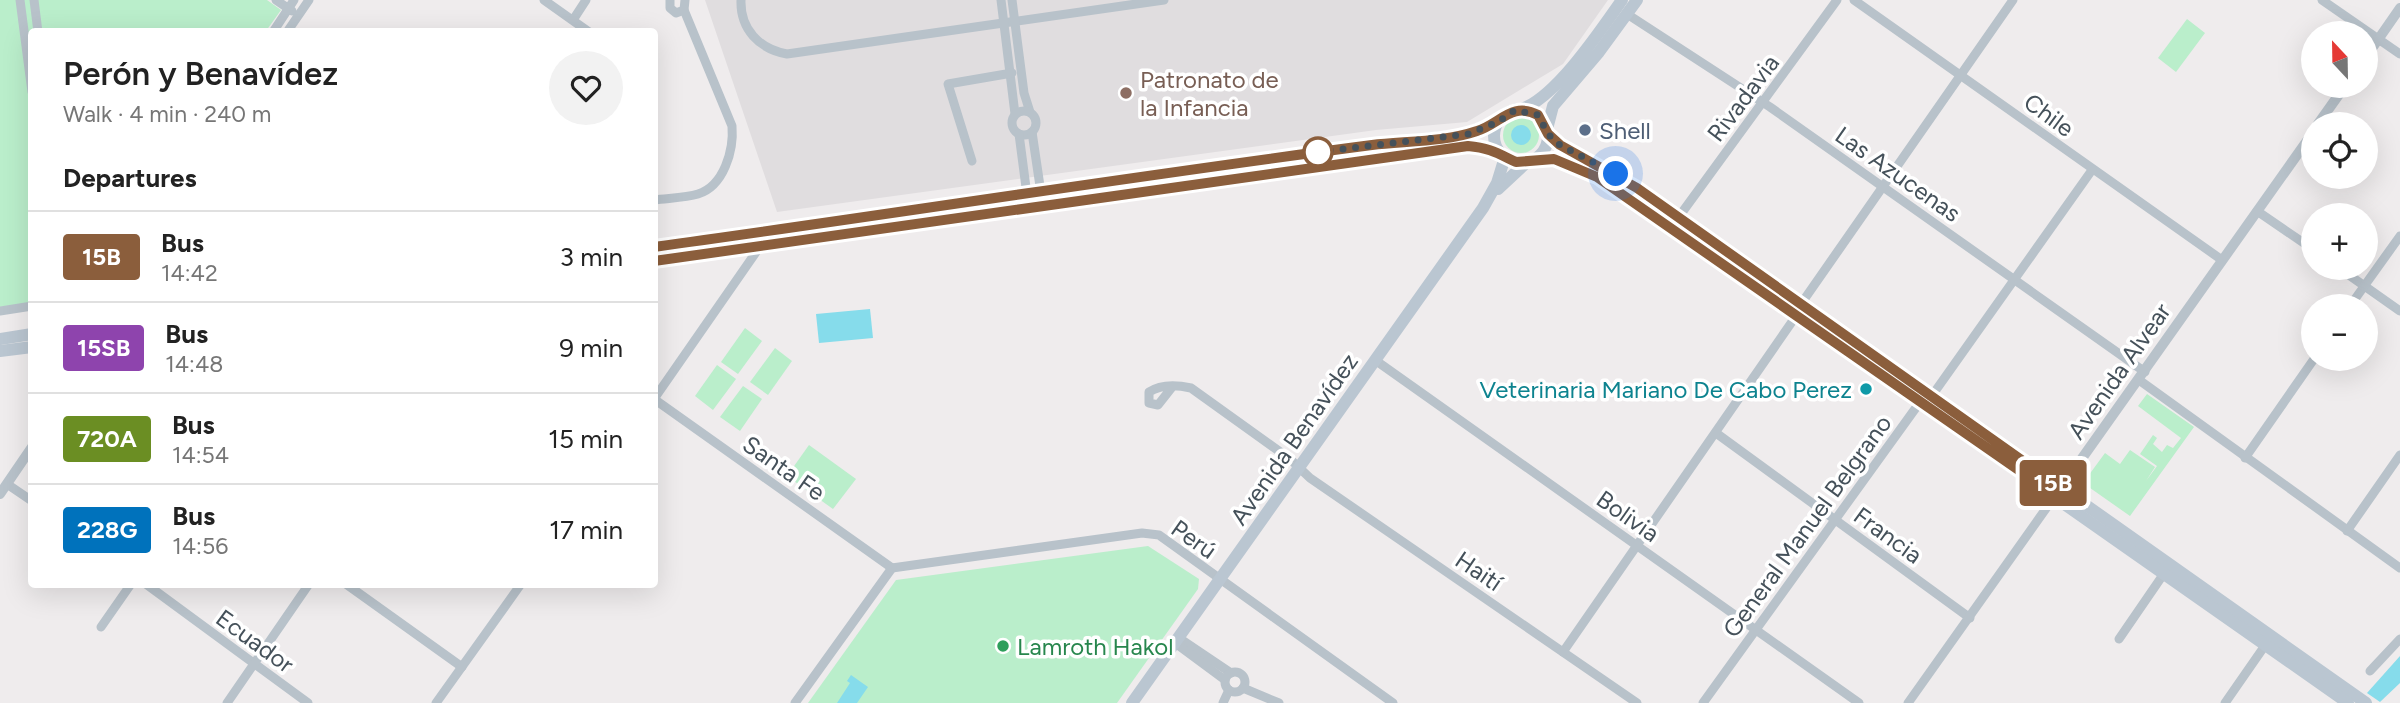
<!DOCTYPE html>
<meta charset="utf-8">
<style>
body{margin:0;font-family:Figtree,sans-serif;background:#f2f2f2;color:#222;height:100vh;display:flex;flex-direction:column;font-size:26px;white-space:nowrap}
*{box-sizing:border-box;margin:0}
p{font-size:23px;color:#767676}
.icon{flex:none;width:38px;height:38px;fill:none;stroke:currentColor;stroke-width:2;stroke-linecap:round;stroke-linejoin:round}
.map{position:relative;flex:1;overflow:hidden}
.sheet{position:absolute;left:28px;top:28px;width:630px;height:560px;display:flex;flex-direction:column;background:#fff;border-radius:7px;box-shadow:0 7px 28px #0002}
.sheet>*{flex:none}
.badge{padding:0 14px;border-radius:5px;font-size:24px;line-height:46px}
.needle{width:46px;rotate:338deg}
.buttons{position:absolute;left:2301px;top:21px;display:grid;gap:14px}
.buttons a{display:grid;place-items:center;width:77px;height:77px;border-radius:50%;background:#fff;box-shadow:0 7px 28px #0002;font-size:35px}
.you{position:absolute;width:35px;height:35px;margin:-18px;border:5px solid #fff;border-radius:50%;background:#1a73e8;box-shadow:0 0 0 10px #1a73e833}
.map>.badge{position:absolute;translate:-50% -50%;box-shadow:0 0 0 4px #fff}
h2{padding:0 35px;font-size:26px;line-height:63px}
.round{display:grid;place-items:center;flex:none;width:74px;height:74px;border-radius:37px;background:#f2f2f2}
.head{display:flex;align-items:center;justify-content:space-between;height:119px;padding:0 35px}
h1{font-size:33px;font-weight:600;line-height:52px}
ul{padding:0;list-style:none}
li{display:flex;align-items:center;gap:21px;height:91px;padding:0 35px;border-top:2px solid #e0e0e0}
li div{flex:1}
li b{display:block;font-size:26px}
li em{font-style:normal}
li .badge{min-width:77px;font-weight:700;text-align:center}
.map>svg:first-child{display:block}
</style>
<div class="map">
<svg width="2400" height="703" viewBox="0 0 2400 703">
<rect width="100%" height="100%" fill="#efeced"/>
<path fill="#e0dddf" d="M705 0H1608L1563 64 1467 122 1376 130 777 212Z"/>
<g fill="#baeecb">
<path d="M0 0H267L281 10 266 31 32 32 31 303 0 307Z"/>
<path d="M2187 19 2205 33 2176 72 2158 58Z"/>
<circle cx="1521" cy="135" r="18"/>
<path d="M745 328 762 341 738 374 721 362Z"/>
<path d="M775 348 792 361 768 395 750 382Z"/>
<path d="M717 365 736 379 713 410 695 396Z"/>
<path d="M743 386 762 399 740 431 720 417Z"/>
<path d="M2147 394 2194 427 2130 516 2083 483 2105 453 2120 464 2130 450 2155 467 2146 481 2157 466 2140 454 2153 435 2157 438 2153 444 2162 452 2167 445 2173 448 2181 438 2138 406Z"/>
<path d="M809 445 856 479 833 509 787 476Z"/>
<path d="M1148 546 1199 579 1198 589 1117 703H808L896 580Z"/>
</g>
<g fill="#86dceb">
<circle cx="1521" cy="135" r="10"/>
<path d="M870 309 873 338 819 343 816 314Z"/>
<path d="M2400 656V683L2380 702 2367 693Z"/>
<path d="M851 675 868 687 857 703H837L850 683 847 681Z"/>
</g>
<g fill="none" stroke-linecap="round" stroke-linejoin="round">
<g stroke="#b8c2ca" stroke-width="9">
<path d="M20 0 32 92"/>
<path d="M34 0 38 32"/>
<path d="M276 0 292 11"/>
<path d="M544 0 589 32"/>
<path d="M670 0V8L676 13 684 10 685 0"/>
<path d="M741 0C740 29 759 49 787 54L1164 0"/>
<path d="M1001 0 1015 114"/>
<path d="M1012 0 1024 93 1030 112"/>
<path d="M1854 0 2222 260"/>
<path d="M2322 0 2400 54"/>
<path d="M1627 14 1770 107 2145 372"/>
<path d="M573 20 586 0"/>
<path d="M273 32 294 0"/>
<path d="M287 32 309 0"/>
<circle cx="1024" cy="123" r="12"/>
<path d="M1032 132 1041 193"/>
<path d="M1019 134 1027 195"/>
<path d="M972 161 948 84 1012 73"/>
<path d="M654 200C668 198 685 198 698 194 724 186 734 150 732 126L684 10"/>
<path d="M2257 211 2314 250"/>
<path d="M1678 218 1837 0"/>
<path d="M2339 268 2400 311"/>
<path d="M1801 304 2013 0"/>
<path d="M2350 306 2400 236"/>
<path d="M0 311 32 306"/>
<path d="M1375 360 1859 703"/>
<path d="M2139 380 2400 568"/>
<path d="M1173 386 1158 405 1149 403V392C1161 384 1178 385 1191 388L1290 459 1310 478 1637 703"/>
<path d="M654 399 892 568"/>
<path d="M654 399 761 245"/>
<path d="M1716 433 1970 618"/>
<path d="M2245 458 2314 359"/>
<path d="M7 484 32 501"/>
<path d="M2347 531 2400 455"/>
<path d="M892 568 1142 533 1159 535 1393 703"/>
<path d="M146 584 308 703"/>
<path d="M346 584 462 667"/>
<path d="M101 627 131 584"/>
<path d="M1179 638 1231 673"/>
<path d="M2119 639 2165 572"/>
<path d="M1175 643 1225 680"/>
<path d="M1563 652 1796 316"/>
<path d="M2370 671 2400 639"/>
<circle cx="1235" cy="682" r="10"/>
<path d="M1243 688 1279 703"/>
<path d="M227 703 309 584"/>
<path d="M436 703 521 584"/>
<path d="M795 703 892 568"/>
<path d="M1223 703 1229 690"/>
<path d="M1703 703 1915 409 1936 390 2092 170"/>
<path d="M1908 703 2057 493"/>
<path d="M2225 703 2266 644"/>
</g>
<g stroke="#b8c2ca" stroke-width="10">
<path d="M2366 57 2400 8"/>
<path d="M2318 124 2345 86"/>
<path d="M2061 488 2314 131"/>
<path d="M0 494 32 447"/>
</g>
<g stroke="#bac6d1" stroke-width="12">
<path d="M1522 109C1557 96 1600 31 1622 0"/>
<circle cx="1521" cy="136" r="27"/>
<path d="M1547 129 1553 106 1599 52 1637 0"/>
<path d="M1548 134 1560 145 1637 188 2366 703"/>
<path d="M1535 159 1565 162 1615 189 2348 703"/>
<path d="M1498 189 1527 162"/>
<path d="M654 247 1294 155 1461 135 1498 122"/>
<path d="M654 261 1468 146 1499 151"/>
<path d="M0 339 32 334"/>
<path d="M0 351 32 347"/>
<path d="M1132 703 1483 208 1497 183 1505 157"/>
</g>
</g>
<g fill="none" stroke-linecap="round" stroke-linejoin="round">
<g stroke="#fff" stroke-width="16">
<path id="line" d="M654 247C894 214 1133 176 1372 145 1406 141 1445 142 1477 131 1500 124 1512 101 1538 115L1548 134 1560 145 1637 188 2061 488 2056 496 1597 177 1554 159 1516 162C1497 153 1490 148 1468 146L654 261"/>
</g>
<use href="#line" stroke="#8b5e3c" stroke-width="10"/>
<path stroke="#45515a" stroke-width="7" stroke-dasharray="0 12.6" d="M1318 152 1468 134 1498 122 1515 110 1538 115 1548 134 1560 145 1616 174"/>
</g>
<circle fill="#8d6e63" stroke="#fff" stroke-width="2.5" cx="1126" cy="93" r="7"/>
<circle fill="#5c6f8a" stroke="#fff" stroke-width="2.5" cx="1585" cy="130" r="7"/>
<circle fill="#fff" stroke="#8b5e3c" stroke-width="3.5" cx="1318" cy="152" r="14"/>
<circle fill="#0f9aa8" stroke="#fff" stroke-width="2.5" cx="1866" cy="389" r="7"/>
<circle fill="#2e9e5b" stroke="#fff" stroke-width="2.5" cx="1003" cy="646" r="7"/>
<g text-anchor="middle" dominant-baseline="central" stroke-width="7" stroke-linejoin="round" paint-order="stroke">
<g font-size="24" fill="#785e54" stroke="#fff" text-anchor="start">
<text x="1140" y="79">Patronato de<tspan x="1140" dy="28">la Infancia</tspan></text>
</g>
<g font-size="24" fill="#45515a" stroke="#fff">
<text transform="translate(1743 98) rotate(-53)">Rivadavia</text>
<text transform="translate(2049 115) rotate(36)">Chile</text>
<text transform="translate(1898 174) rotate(35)">Las Azucenas</text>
<text transform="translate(2119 371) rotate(-55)">Avenida Alvear</text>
<text transform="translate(1294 439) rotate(-55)">Avenida Benavídez</text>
<text transform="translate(784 468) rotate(35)">Santa Fe</text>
<text transform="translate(1628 516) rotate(35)">Bolivia</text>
<text transform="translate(1807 526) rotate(-54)">General Manuel Belgrano</text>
<text transform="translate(1888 535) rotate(36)">Francia</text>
<text transform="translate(1194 539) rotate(35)">Perú</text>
<text transform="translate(1479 571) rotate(34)">Haití</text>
<text transform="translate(255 641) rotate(36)">Ecuador</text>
</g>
<g font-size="24" fill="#4e5e75" stroke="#fff" text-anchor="start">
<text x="1599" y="130">Shell</text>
</g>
<g font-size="24" fill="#0d838f" stroke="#fff" text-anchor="end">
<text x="1852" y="389">Veterinaria Mariano De Cabo Perez</text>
</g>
<g font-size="24" fill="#27864d" stroke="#fff" text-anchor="start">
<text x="1017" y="646">Lamroth Hakol</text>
</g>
</g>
</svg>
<div class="buttons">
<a><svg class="needle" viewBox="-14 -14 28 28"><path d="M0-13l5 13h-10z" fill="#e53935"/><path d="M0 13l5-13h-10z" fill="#767676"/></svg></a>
<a><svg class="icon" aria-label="locate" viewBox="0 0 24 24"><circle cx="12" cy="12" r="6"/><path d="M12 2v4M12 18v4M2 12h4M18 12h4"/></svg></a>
<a>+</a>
<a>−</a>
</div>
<div class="you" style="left:1616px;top:174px"></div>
<b class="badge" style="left:2053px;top:483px;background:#8b5e3c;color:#fff">15B</b>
<section class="sheet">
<div class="head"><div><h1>Perón y Benavídez</h1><p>Walk · 4 min · 240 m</p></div><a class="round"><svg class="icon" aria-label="heart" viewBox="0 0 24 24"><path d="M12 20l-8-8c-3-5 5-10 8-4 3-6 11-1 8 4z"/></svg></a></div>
<h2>Departures</h2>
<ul>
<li><span class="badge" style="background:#8b5e3c;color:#fff">15B</span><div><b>Bus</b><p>14:42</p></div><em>3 min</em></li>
<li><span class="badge" style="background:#8e44ad;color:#fff">15SB</span><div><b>Bus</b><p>14:48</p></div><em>9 min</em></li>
<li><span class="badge" style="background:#6b8e23;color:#fff">720A</span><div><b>Bus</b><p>14:54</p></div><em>15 min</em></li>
<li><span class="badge" style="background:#0072bc;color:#fff">228G</span><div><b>Bus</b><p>14:56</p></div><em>17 min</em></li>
</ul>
</section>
</div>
